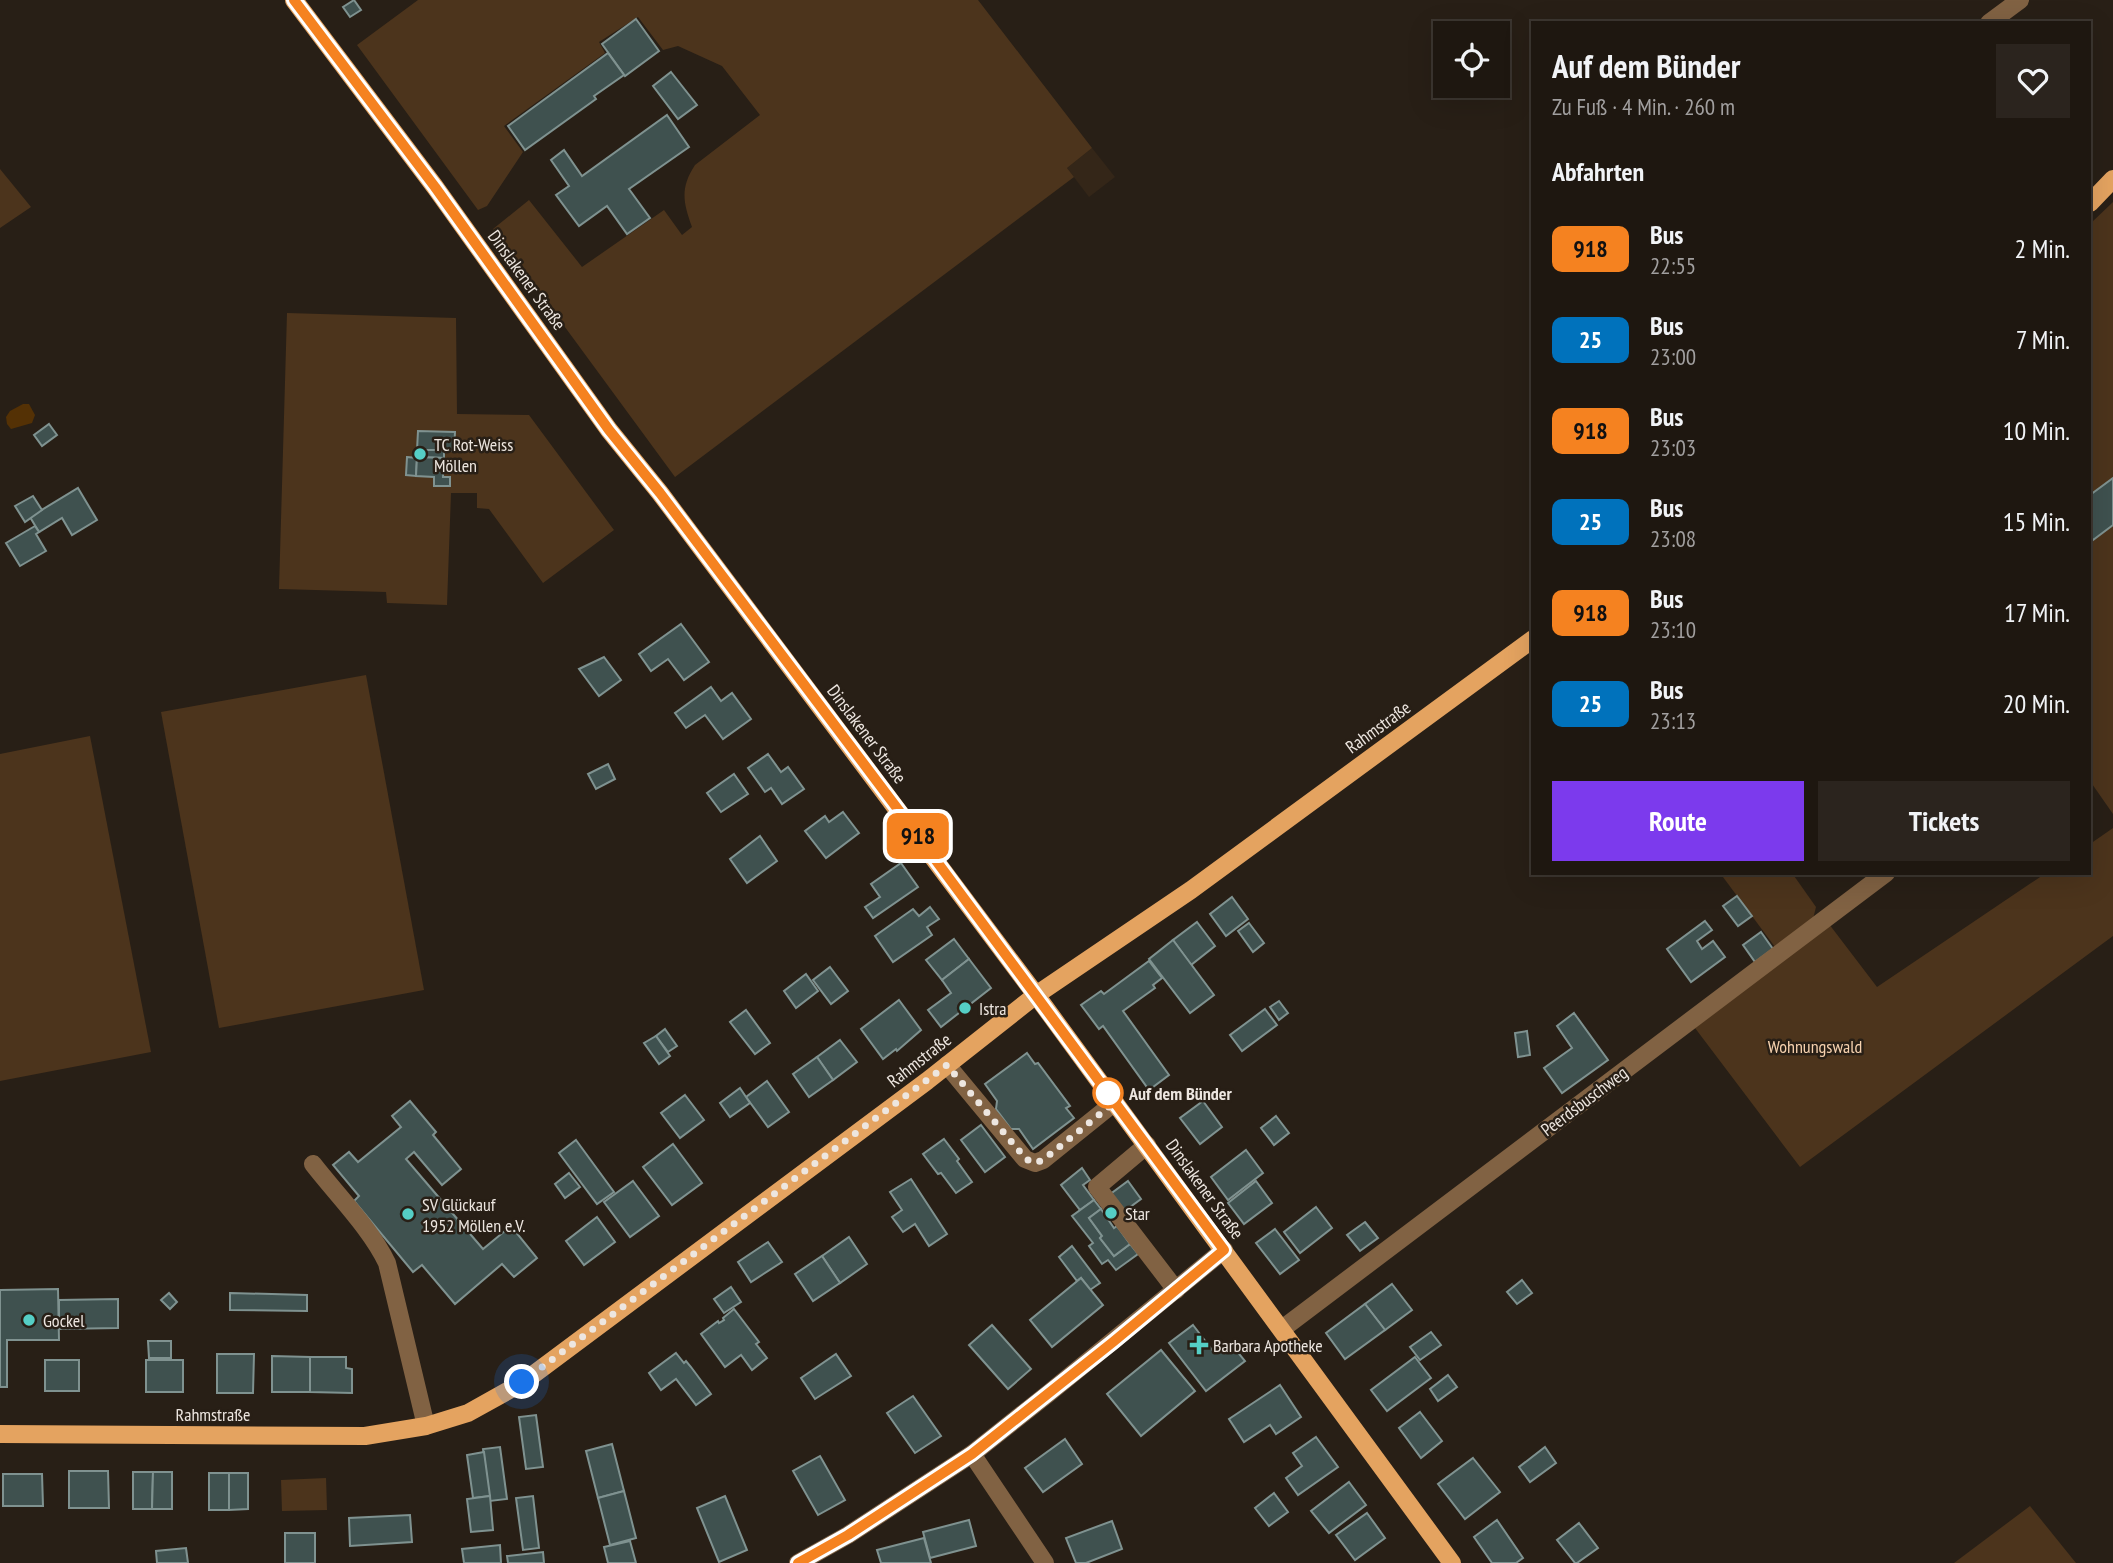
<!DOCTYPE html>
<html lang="de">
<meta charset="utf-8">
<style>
body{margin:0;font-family:"PT Sans Narrow",sans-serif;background:#2b241e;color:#f1f3f6;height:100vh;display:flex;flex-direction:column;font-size:26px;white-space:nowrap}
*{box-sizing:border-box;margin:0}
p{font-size:23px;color:#a19f9f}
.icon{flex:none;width:38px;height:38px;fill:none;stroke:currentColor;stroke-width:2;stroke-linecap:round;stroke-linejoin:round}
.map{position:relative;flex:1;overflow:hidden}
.side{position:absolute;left:1531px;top:21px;width:560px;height:854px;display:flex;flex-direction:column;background:#1e1710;border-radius:0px;box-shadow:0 7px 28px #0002,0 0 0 2px #3c3630}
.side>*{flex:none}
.badge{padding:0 14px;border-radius:10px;font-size:24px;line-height:46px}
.buttons{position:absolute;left:1433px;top:21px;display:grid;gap:14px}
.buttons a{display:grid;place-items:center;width:77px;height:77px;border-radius:0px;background:#1e1710;box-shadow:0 7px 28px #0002,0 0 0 2px #3c3630;font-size:35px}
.you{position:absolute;width:35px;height:35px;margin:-18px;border:5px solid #fff;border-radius:50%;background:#1a73e8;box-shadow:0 0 0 10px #1a73e833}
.map>.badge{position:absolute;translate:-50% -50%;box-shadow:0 0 0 4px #fff}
h2{padding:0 21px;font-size:26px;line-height:63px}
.round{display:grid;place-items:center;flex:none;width:74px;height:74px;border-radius:0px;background:#2b241e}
.overview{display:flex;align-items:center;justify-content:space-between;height:119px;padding:0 21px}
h1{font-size:33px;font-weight:700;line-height:52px}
.action{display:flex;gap:14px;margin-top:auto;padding:14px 21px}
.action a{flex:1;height:80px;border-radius:0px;background:#7c3aed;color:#fff;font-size:28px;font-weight:700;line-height:80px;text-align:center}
.action a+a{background:#2b241e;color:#f1f3f6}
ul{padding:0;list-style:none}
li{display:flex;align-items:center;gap:21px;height:91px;padding:0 21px}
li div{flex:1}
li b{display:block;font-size:26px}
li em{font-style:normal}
li .badge{min-width:77px;font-weight:700;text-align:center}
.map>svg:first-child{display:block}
</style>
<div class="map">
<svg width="2113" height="1563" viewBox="0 0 2113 1563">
<rect width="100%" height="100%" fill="#281f16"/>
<path fill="#342618" d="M1092 148 1115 177 1089 197 1067 168Z"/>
<g fill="#4c341c">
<path d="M418 0H978L1092 148 1067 168 1074 177 675 477 493 229 529 200 582 267 664 210 682 235 692 227C683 202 680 188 695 165L760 115 722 66 678 46 663 50 638 17 599 42 605 53 504 126 523 152 487 206 478 210 357 45Z"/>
<path d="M0 169 31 207 0 228Z"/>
<path d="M2113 202V814L2090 781V224Z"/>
<path d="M287 313 456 318 457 414 529 415 614 530 543 583 489 509 477 508V493H451L447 605 387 603 386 592 279 589Z"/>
<path d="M366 675 424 990 219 1028 161 712Z"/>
<path d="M90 736 151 1052 0 1081V754Z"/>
<path d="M2113 828V936L1800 1167 1695 1028 1829 924 1877 987 2046 873H2090V844Z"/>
<path d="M1720 873H1792L1816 907 1813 919 1775 947Z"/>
<path d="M326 1478 327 1510 282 1511 281 1480Z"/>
<path d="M2030 1506 2076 1563H1954Z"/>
</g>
<path fill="#543105" d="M23 404H29L35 415 32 423 11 429 7 424 6 417 10 411Z"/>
<g fill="#3f514f" stroke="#7f9290" stroke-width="2">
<path d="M354 0 361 10 350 17 343 7Z"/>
<path d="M636 19 659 51 625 76 602 44Z"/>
<path d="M608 53 624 75 594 96 596 99 525 150 508 126Z"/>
<path d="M671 72 697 105 678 119 653 86Z"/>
<path d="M667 115 689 147 629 189 650 218 627 234 607 206 579 226 556 195 569 186 551 160 564 150 582 176Z"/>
<path d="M49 424 57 435 42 446 34 435Z"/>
<path d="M418 431 455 432 454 451 417 450Z"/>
<path d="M417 450H444V458L417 457Z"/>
<path d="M407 457 417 458 416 476 406 475Z"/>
<path d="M417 457 444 458 443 477H450V486H434V477L416 476Z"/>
<path d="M2113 478V525L2093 540 2090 535V495Z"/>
<path d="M78 488 97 520 72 535 62 518 39 532 30 517Z"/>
<path d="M33 496 42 510 25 522 15 506Z"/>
<path d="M35 526 39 532 36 534 46 551 20 566 6 543Z"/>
<path d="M681 624 709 662 684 680 668 659 651 671 639 654Z"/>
<path d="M604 657 621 680 599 696 579 669Z"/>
<path d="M711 687 721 701 732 693 751 719 723 739 705 715 686 728 675 713Z"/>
<path d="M768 754 781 772 788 767 804 789 782 804 771 788 765 792 748 768Z"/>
<path d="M608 764 615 779 596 789 588 774Z"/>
<path d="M734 774 748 794 721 812 707 793Z"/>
<path d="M843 812 859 833 826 858 805 831 825 816 829 822Z"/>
<path d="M760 836 777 861 747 883 730 859Z"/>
<path d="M901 863 918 887 873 918 865 907 880 897 871 884Z"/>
<path d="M1737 896 1752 916 1738 926 1723 906Z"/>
<path d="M1232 897 1248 919 1226 936 1210 914Z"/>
<path d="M930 907 939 919 927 927 932 935 893 962 875 936 913 909 919 916Z"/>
<path d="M1705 921 1712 930 1697 941 1702 949 1713 941 1725 957 1691 982 1667 949Z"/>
<path d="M1197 922 1215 946 1191 965 1173 940Z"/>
<path d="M1249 923 1264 943 1253 952 1238 931Z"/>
<path d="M1761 932 1773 949 1755 962 1743 945Z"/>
<path d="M954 939 969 959 942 980 926 960Z"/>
<path d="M1173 940 1214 995 1190 1013 1149 959Z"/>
<path d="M969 959 991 988 941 1027 928 1010 951 993 942 980Z"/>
<path d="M1149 961 1162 978 1153 985 1155 988 1123 1011 1169 1075 1149 1090 1103 1026 1099 1029 1081 1005 1101 991 1104 994Z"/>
<path d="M830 967 848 991 831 1004 813 980Z"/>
<path d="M806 974 818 991 796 1008 784 991Z"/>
<path d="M899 1000 921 1030 897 1051 896 1049 883 1059 861 1029Z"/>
<path d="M1279 1001 1288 1013 1279 1020 1270 1007Z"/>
<path d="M1265 1009 1277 1025 1242 1051 1230 1035Z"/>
<path d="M746 1010 770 1043 755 1054 730 1022Z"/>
<path d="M1574 1013 1608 1060 1562 1093 1544 1068 1572 1048 1557 1026Z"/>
<path d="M665 1029 677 1046 668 1052 656 1036Z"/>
<path d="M1527 1031 1530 1055 1518 1057 1515 1033Z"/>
<path d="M656 1036 670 1056 659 1064 644 1043Z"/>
<path d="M840 1040 857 1062 833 1080 817 1057Z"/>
<path d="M1027 1053 1035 1064 1038 1063 1070 1106 1066 1108 1074 1118 1033 1149 1019 1129H1011L996 1109 997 1101 985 1084Z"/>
<path d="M817 1057 833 1080 809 1097 793 1074Z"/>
<path d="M767 1081 789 1112 768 1127 746 1097Z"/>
<path d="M740 1088 750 1103 730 1117 720 1103Z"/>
<path d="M685 1095 704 1120 680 1138 661 1113Z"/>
<path d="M410 1101 436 1132 433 1135 461 1169 442 1185 414 1152 406 1159 483 1249 511 1226 537 1258 514 1277 502 1264 455 1304 422 1265 413 1272 354 1201 359 1196 333 1165 349 1152 358 1162 401 1127 392 1116Z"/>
<path d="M1203 1101 1222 1127 1200 1144 1180 1118Z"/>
<path d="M1276 1116 1289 1133 1274 1145 1261 1128Z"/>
<path d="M981 1125 1005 1157 985 1172 961 1140Z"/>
<path d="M944 1139 959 1159 957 1161 972 1182 956 1193 941 1173 938 1174 923 1154Z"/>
<path d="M576 1140 614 1192 597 1204 559 1153Z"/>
<path d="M673 1144 702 1183 672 1205 643 1167Z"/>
<path d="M1246 1150 1263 1173 1228 1200 1211 1177Z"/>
<path d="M1082 1168 1090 1180 1083 1185 1094 1200 1080 1210 1061 1185Z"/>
<path d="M569 1173 580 1187 565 1198 555 1184Z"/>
<path d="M911 1179 947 1234 929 1246 915 1224 903 1232 892 1217 902 1210 890 1192Z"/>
<path d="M633 1181 659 1216 630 1237 604 1202Z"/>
<path d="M1128 1181 1141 1199 1122 1213 1109 1195Z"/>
<path d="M1256 1181 1272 1203 1244 1224 1228 1203Z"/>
<path d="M1094 1200 1101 1209 1089 1218 1102 1236 1100 1238 1114 1256 1130 1244 1138 1254 1116 1270 1108 1260 1102 1264 1089 1246 1093 1243 1072 1216Z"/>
<path d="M1316 1207 1332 1228 1300 1253 1284 1232Z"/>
<path d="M1101 1209 1114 1228 1117 1226 1130 1244 1114 1256 1100 1238 1102 1236 1089 1218Z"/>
<path d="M597 1217 615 1242 584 1265 566 1241Z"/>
<path d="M1365 1222 1378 1238 1360 1251 1347 1235Z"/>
<path d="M1275 1229 1299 1260 1280 1274 1256 1243Z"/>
<path d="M849 1237 867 1264 840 1283 822 1256Z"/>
<path d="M768 1242 782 1262 751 1282 738 1262Z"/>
<path d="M1072 1246 1100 1283 1090 1290 1081 1278 1077 1281 1059 1257Z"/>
<path d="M822 1256 840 1283 813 1301 795 1274Z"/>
<path d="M1081 1278 1103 1305 1052 1347 1030 1320Z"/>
<path d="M1522 1280 1532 1293 1517 1304 1507 1292Z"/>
<path d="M1392 1284 1412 1310 1385 1330 1365 1304Z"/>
<path d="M731 1287 741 1302 724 1313 714 1299Z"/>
<path d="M58 1289 59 1340H7V1387H0V1290Z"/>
<path d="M169 1293 177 1302 170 1309 161 1300Z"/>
<path d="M230 1293 307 1295V1311L230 1310Z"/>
<path d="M118 1299V1328L59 1329V1300Z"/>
<path d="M1365 1304 1385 1330 1345 1359 1326 1333Z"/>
<path d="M734 1309 759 1342 756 1344 767 1358 752 1370 741 1355 725 1367 701 1334 718 1321 719 1323 724 1320 723 1318Z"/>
<path d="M992 1325 1031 1369 1008 1389 969 1345Z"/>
<path d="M1193 1325 1213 1351 1231 1344 1245 1361 1206 1391 1169 1343Z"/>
<path d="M1431 1332 1441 1345 1420 1360 1410 1347Z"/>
<path d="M148 1341H171V1358H149Z"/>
<path d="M1161 1350 1195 1391 1141 1436 1107 1394Z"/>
<path d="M676 1353 684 1363 686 1361 691 1367 711 1394 696 1405 676 1379 661 1390 649 1373Z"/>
<path d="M217 1354H254L253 1393H217Z"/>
<path d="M836 1354 851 1376 815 1399 801 1378Z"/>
<path d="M272 1356 310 1357V1392H272Z"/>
<path d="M310 1357H346V1368L352 1369V1393L310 1392Z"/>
<path d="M1415 1357 1431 1378 1387 1411 1371 1390Z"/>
<rect x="45" y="1360" width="34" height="31"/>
<rect x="146" y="1360" width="37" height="32"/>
<path d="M1448 1375 1457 1387 1438 1401 1430 1389Z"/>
<path d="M1280 1385 1301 1417 1276 1434 1270 1425 1244 1442 1229 1419Z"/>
<path d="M913 1396 941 1436 915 1453 887 1413Z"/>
<path d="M1420 1412 1442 1441 1421 1458 1399 1428Z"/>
<path d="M536 1415 543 1467 526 1469 519 1417Z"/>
<path d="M1316 1437 1338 1467 1298 1495 1286 1478 1302 1466 1293 1453Z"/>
<path d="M1065 1439 1082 1464 1043 1492 1025 1468Z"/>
<path d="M612 1444 624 1491 598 1498 586 1451Z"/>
<path d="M500 1447 507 1499 490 1501 483 1449Z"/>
<path d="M1545 1447 1556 1463 1530 1482 1519 1467Z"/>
<path d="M484 1452 490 1496 473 1498 467 1455Z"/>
<path d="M820 1456 845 1500 818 1515 793 1471Z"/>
<path d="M1473 1458 1500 1492 1465 1519 1438 1484Z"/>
<path d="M69 1471H108L109 1508H69Z"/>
<path d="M133 1472H153L152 1509H133Z"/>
<path d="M153 1472H172V1509H152Z"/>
<rect x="209" y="1473" width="20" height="37"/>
<path d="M229 1473H248V1509L229 1510Z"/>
<path d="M3 1474H42L43 1506H3Z"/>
<path d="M1349 1482 1366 1505 1329 1533 1311 1511Z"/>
<path d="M624 1491 636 1538 610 1545 598 1498Z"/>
<path d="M1274 1493 1288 1512 1269 1526 1255 1508Z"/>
<path d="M490 1496 493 1530 471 1532 467 1499Z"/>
<path d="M533 1496 539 1548 523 1550 516 1498Z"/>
<path d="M725 1496 747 1550 719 1562 697 1508Z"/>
<path d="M1367 1513 1385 1538 1355 1560 1336 1535Z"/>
<path d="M410 1515 412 1542 350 1546 349 1518Z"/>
<path d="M969 1520 976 1546 930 1558 923 1532Z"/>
<path d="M1497 1520 1523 1558 1516 1563H1492L1474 1537Z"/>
<path d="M1112 1521 1122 1549 1086 1563H1076L1066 1538Z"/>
<path d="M1579 1523 1598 1548 1577 1563H1575L1557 1540Z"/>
<rect x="285" y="1533" width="30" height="30"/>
<path d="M924 1538 931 1563H881L877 1550Z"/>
<path d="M630 1541 636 1563H608L604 1547Z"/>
<path d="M500 1545 501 1563H464L462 1549Z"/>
<path d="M186 1548 188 1563H157L156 1551Z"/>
<path d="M543 1552 544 1563H508L507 1556Z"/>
</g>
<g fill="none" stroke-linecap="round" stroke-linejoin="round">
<g stroke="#816243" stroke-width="18">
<path d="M1989 23 2020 0"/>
<path d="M947 1065 1025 1159 1035 1163 1043 1160 1115 1102"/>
<path d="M1147 1145 1097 1187 1176 1290"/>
<path d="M313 1164C337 1195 371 1229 387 1263L426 1426"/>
<path d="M1282 1329 1886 873"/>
<path d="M972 1454 1045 1563"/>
<path d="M798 1563 848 1535 972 1454 1049 1393 1224 1250"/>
</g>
<g stroke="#e4a360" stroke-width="18">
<path d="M294 0 435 187 609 430 660 493 1036 995 1452 1563"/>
<path d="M2090 203 2113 179"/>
<path d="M0 1434 365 1436 426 1426 468 1413 522 1383 927 1081 1036 995 1191 890 1533 639"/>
</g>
</g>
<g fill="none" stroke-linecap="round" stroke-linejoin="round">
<g stroke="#fff" stroke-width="16">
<path id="line" d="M294 0 435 187 609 430 660 493 909 824 1224 1250 1113 1342 972 1454 848 1535 798 1563"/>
</g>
<use href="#line" stroke="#f58220" stroke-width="10"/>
<path stroke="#ede6e0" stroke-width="7" stroke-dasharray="0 12.6" d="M522 1382 947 1065 1026 1159 1035 1163 1043 1160 1115 1102 1108 1093"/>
</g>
<g fill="#55cec5" stroke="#281f16" stroke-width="2.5">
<circle cx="420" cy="454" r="7"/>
<circle cx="965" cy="1008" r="7"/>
<circle cx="1111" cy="1213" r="7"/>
<circle cx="408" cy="1214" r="7"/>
<circle cx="29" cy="1320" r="7"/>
<path d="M1195.5 1334.5h7v7h7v7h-7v7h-7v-7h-7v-7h7z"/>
</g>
<circle fill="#fff" stroke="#f58220" stroke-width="3.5" cx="1108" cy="1093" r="14"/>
<g text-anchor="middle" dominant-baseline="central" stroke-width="5" stroke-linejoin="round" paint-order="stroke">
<g font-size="18" fill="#ede6e0" stroke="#281f16">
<text transform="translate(527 280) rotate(54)">Dinslakener Straße</text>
<text transform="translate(1378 727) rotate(-36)">Rahmstraße</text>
<text transform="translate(867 734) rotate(53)">Dinslakener Straße</text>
<text transform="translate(919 1060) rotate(-38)">Rahmstraße</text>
<text transform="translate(1584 1101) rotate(-37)">Peerdsbuschweg</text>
<text transform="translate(1205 1189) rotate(54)">Dinslakener Straße</text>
<text x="213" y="1414">Rahmstraße</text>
</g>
<g font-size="18" fill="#ede6e0" stroke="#281f16" text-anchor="start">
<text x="434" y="444">TC Rot-Weiss<tspan x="434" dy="21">Möllen</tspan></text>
<text x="979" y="1008">Istra</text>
<text x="422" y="1204">SV Glückauf<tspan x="422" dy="21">1952 Möllen e.V.</tspan></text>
<text x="1125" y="1213">Star</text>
<text x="43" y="1320">Gockel</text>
<text x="1213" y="1345">Barbara Apotheke</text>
</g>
<g font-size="18" fill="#f7d2af" stroke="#281f16">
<text x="1815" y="1046">Wohnungswald</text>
</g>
<g font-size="18" font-weight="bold" fill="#ede6e0" stroke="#281f16" text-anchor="start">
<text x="1129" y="1093">Auf dem Bünder</text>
</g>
</g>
</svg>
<div class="buttons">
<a><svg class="icon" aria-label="locate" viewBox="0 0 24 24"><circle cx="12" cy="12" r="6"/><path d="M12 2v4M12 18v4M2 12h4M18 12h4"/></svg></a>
</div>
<div class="you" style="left:522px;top:1382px"></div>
<b class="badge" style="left:918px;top:836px;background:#f58220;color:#111">918</b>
<section class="side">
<div class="overview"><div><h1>Auf dem Bünder</h1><p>Zu Fuß · 4 Min. · 260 m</p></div><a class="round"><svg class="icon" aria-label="heart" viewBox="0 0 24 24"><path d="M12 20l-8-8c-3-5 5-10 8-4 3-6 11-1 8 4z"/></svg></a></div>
<h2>Abfahrten</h2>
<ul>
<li><span class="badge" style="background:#f58220;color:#111">918</span><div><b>Bus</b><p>22:55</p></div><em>2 Min.</em></li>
<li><span class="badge" style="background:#0072bc;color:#fff">25</span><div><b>Bus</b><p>23:00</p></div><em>7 Min.</em></li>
<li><span class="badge" style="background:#f58220;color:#111">918</span><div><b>Bus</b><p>23:03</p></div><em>10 Min.</em></li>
<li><span class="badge" style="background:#0072bc;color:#fff">25</span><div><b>Bus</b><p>23:08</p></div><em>15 Min.</em></li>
<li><span class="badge" style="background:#f58220;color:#111">918</span><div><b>Bus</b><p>23:10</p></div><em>17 Min.</em></li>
<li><span class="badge" style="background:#0072bc;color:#fff">25</span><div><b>Bus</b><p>23:13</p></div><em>20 Min.</em></li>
</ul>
<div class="action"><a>Route</a><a>Tickets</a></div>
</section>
</div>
